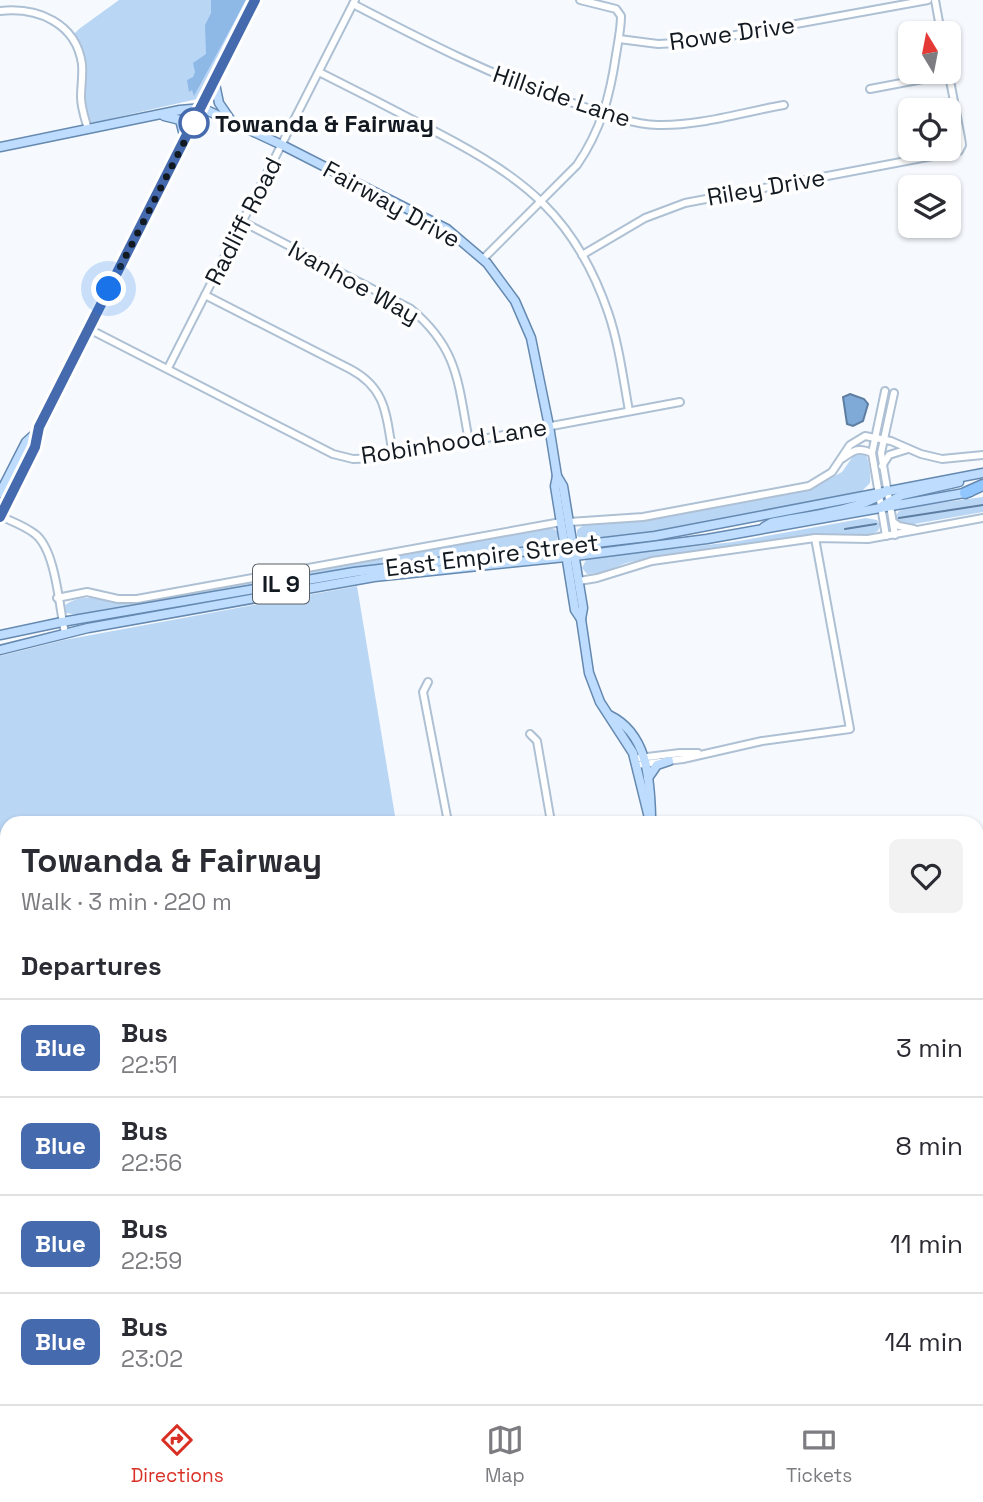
<!DOCTYPE html>
<meta charset="utf-8">
<style>
body{margin:0;font-family:"Space Grotesk",sans-serif;background:#f2f2f3;color:#2b2b33;height:100vh;display:flex;flex-direction:column;font-size:26px;white-space:nowrap}
*{box-sizing:border-box;margin:0}
p{font-size:23px;color:#7c7c81}
.icon{flex:none;width:38px;height:38px;fill:none;stroke:currentColor;stroke-width:2;stroke-linecap:round;stroke-linejoin:round}
.map{position:relative;flex:1;overflow:hidden}
.details{position:absolute;left:0px;top:816px;width:984px;height:590px;display:flex;flex-direction:column;background:#fff;border-radius:21px 21px 0 0;box-shadow:0 2px 5px #0004}
.details>*{flex:none}
.badge{padding:0 14px;border-radius:10px;font-size:24px;line-height:46px}
.needle{width:46px;rotate:350deg}
.controls{position:absolute;left:898px;top:21px;display:grid;gap:14px}
.controls a{display:grid;place-items:center;width:63px;height:63px;border-radius:10px;background:#fff;box-shadow:0 2px 5px #0004;font-size:35px}
.you{position:absolute;width:35px;height:35px;margin:-18px;border:5px solid #fff;border-radius:50%;background:#1a73e8;box-shadow:0 0 0 10px #1a73e833}
.map>.badge{position:absolute;translate:-50% -50%;box-shadow:0 0 0 4px #fff}
h2{padding:0 21px;font-size:26px;line-height:63px}
.round{display:grid;place-items:center;flex:none;width:74px;height:74px;border-radius:10px;background:#f2f2f3}
.overview{display:flex;align-items:center;justify-content:space-between;height:119px;padding:0 21px}
h1{font-size:33px;font-weight:800;line-height:52px}
ul{padding:0;list-style:none}
li{display:flex;align-items:center;gap:21px;height:98px;padding:0 21px;border-top:2px solid #e1e1e2}
li div{flex:1}
li b{display:block;font-size:26px}
li em{font-style:normal}
li .badge{min-width:77px;font-weight:700;text-align:center}
.tab-bar{display:flex;justify-content:space-around;align-items:center;height:98px;border-top:2px solid #e1e1e2;background:#fff;font-size:19px;color:#7c7c81}
.tab-bar a{display:grid;justify-items:center;gap:4px}
.tab-bar .selected{color:#d93025}
.map>svg:first-child{display:block}
</style>
<div class="map">
<svg width="983" height="1404" viewBox="0 0 983 1404">
<rect width="100%" height="100%" fill="#f6fafe"/>
<g fill="#bad6f5">
<path d="M119 0H247L197 99 92 123C78 111 88 85 84 68 81 57 77 46 73 35L79 29Z"/>
<path d="M856 452 865 453C869 460 871 474 870 483L862 491 651 533 588 541 577 536V530L585 524 632 522 809 490 842 472Z"/>
<path d="M983 497V512L908 525 897 522 895 517 899 511 909 507Z"/>
<path d="M866 518 877 520 880 525 878 531 866 536 815 535 654 557 626 563 601 573 587 574 582 568 586 560 593 558 733 542Z"/>
<path d="M545 528 554 529 558 532 557 542 385 563 79 615 66 613 65 605C85 590 112 604 136 603Z"/>
<path d="M357 586 396 822H7V1278L0 1279V656L64 640Z"/>
</g>
<path fill="#8eb9e7" d="M211 0H246L194 96 192 90 189 92 187 80 193 77 195 72 193 63 206 54 205 25 211 13Z"/>
<path fill="#7faad8" stroke="#5e7ea1" stroke-width="2" d="M850 394 864 399 868 404 863 421 853 426 847 424 843 397Z"/>
<g fill="none" stroke-linecap="round" stroke-linejoin="round">
<g stroke="#5e7ea1" stroke-width="2">
<path d="M899 518 983 505"/>
<path d="M845 529 876 524"/>
<path d="M0 1239 7 1236"/>
</g>
<g stroke="#aec0d4" stroke-width="10">
<g id="minor">
<path d="M935 0 941 33"/>
<path d="M353 4C426 42 498 79 576 104 602 113 630 124 658 125 700 126 743 112 784 105"/>
<path d="M0 11C38 7 76 23 82 64 83 76 81 86 81 97 81 108 85 119 88 129"/>
<path d="M619 39 658 44 697 42 928 0"/>
<path d="M319 72C359 92 398 112 438 133 524 178 575 216 608 312 619 344 623 378 629 411"/>
<path d="M870 89 949 74"/>
<path d="M243 222 411 309C459 349 458 384 469 441"/>
<path d="M582 255 645 218 685 203 959 151 962 145 961 138 948 70"/>
<path d="M483 259 577 165C601 130 610 96 616 55 618 42 621 29 621 16L616 9 580 0"/>
<path d="M205 295 350 369C388 389 386 417 393 455"/>
<path d="M89 329 333 454 353 459 380 458 680 402"/>
<path d="M168 368 355 0"/>
<path d="M885 391 872 453 886 536"/>
<path d="M894 393 881 453 895 535"/>
<path d="M843 458C854 450 859 447 872 453"/>
<path d="M882 466 889 455 908 449"/>
<path d="M0 516C11 521 25 526 35 534 56 550 59 607 65 633"/>
<path d="M569 522 643 517 809 486 832 472 850 445 865 436 891 441 921 454 942 459 983 455"/>
<path d="M893 522 899 526 914 529"/>
<path d="M579 581 597 578 652 561 815 538 868 539 983 518"/>
<path d="M57 598 87 592 118 599H137L561 522"/>
<path d="M428 682 423 692 448 822"/>
<path d="M530 734 537 741 551 822"/>
<path d="M639 758 680 753H698"/>
<path d="M636 765 683 759 762 741 850 729 815 538"/>
<path d="M976 1117 983 1121"/>
<path d="M0 1282 7 1281"/>
<path d="M420 1398 421 1404"/>
<path d="M509 1398 510 1404"/>
<path d="M692 1398 693 1404"/>
<path d="M775 1398 776 1404"/>
</g>
</g>
<g stroke="#6589b0" stroke-width="11">
<g id="major">
<path d="M215 84 219 103 230 119"/>
<path d="M164 116 180 120 185 139"/>
<path d="M0 147 180 110 202 108 282 145 447 229 487 263 515 301 531 338 549 426 557 476 555 486 575 610 581 619 589 673 600 702 633 753 650 822"/>
<path d="M557 476 563 486 583 608 581 619"/>
<path d="M0 493 26 442 36 433"/>
<path d="M882 506 902 495 959 482"/>
<path d="M0 517 35 447 39 427 255 0"/>
<path d="M764 527 771 523C802 516 864 511 887 490"/>
<path d="M0 635 62 622 354 572 655 536 983 473"/>
<path d="M0 650 88 628 374 577 575 556 707 539 970 492"/>
<path d="M609 715C647 733 650 778 651 816"/>
<path d="M648 778 657 765 669 761"/>
<path d="M976 893 983 892"/>
<path d="M976 1287 983 1286"/>
<path d="M599 1398V1404"/>
<path d="M853 1398 854 1404"/>
<path d="M325 1404 354 1398"/>
</g>
</g>
<g stroke="#6589b0" stroke-width="13">
<path id="highway" d="M965 493 983 485"/>
</g>
<use href="#minor" stroke="#fff" stroke-width="6"/>
<use href="#major" stroke="#beddfe" stroke-width="8"/>
<use href="#highway" stroke="#92c6fe" stroke-width="10"/>
</g>
<g fill="none" stroke-linecap="round" stroke-linejoin="round">
<g stroke="#fff" stroke-width="16">
<path id="line" d="M0 517 35 447 39 427 255 0"/>
</g>
<use href="#line" stroke="#456bae" stroke-width="10"/>
<path stroke="#121920" stroke-width="7" stroke-dasharray="0 12.6" d="M109 289 195 121 194 123"/>
</g>
<circle fill="#fff" stroke="#456bae" stroke-width="3.5" cx="194" cy="123" r="14"/>
<g text-anchor="middle" dominant-baseline="central" stroke-width="7" stroke-linejoin="round" paint-order="stroke">
<rect fill="#fff" stroke="#595e63" stroke-width="2" x="253" y="564.5" width="56" height="39" rx="5"/>
<g font-size="23" font-weight="bold" fill="#121920">
<text x="281" y="584">IL 9</text>
</g>
<g font-size="24" fill="#121920" stroke="#fff">
<text transform="translate(732 33) rotate(-8)">Rowe Drive</text>
<text transform="translate(562 96) rotate(19)">Hillside Lane</text>
<text transform="translate(766 187) rotate(-10)">Riley Drive</text>
<text transform="translate(392 204) rotate(29)">Fairway Drive</text>
<text transform="translate(243 221) rotate(-63)">Radliff Road</text>
<text transform="translate(354 282) rotate(29)">Ivanhoe Way</text>
<text transform="translate(454 441) rotate(-9)">Robinhood Lane</text>
<text transform="translate(492 555) rotate(-7)">East Empire Street</text>
</g>
<g font-size="24" font-weight="bold" fill="#121920" stroke="#fff" text-anchor="start">
<text x="215" y="123">Towanda &amp; Fairway</text>
</g>
</g>
</svg>
<div class="controls">
<a><svg class="needle" viewBox="-14 -14 28 28"><path d="M0-13l5 13h-10z" fill="#e53935"/><path d="M0 13l5-13h-10z" fill="#7c7c81"/></svg></a>
<a><svg class="icon" aria-label="locate" viewBox="0 0 24 24"><circle cx="12" cy="12" r="6"/><path d="M12 2v4M12 18v4M2 12h4M18 12h4"/></svg></a>
<a><svg class="icon" aria-label="layers" viewBox="0 0 24 24"><path d="M12 4l9 5-9 5-9-5zM3 14l9 5 9-5"/></svg></a>
</div>
<div class="you" style="left:109px;top:289px"></div>
<section class="details">
<div class="overview"><div><h1>Towanda &amp; Fairway</h1><p>Walk · 3 min · 220 m</p></div><a class="round"><svg class="icon" aria-label="heart" viewBox="0 0 24 24"><path d="M12 20l-8-8c-3-5 5-10 8-4 3-6 11-1 8 4z"/></svg></a></div>
<h2>Departures</h2>
<ul>
<li><span class="badge" style="background:#456bae;color:#fff">Blue</span><div><b>Bus</b><p>22:51</p></div><em>3 min</em></li>
<li><span class="badge" style="background:#456bae;color:#fff">Blue</span><div><b>Bus</b><p>22:56</p></div><em>8 min</em></li>
<li><span class="badge" style="background:#456bae;color:#fff">Blue</span><div><b>Bus</b><p>22:59</p></div><em>11 min</em></li>
<li><span class="badge" style="background:#456bae;color:#fff">Blue</span><div><b>Bus</b><p>23:02</p></div><em>14 min</em></li>
</ul>
</section>
</div>
<nav class="tab-bar">
<a class="selected"><svg class="icon" aria-label="directions" viewBox="0 0 24 24"><path d="M12 3l9 9-9 9-9-9zM9 14v-3h6M13 9l2 2-2 2"/></svg>Directions</a>
<a><svg class="icon" aria-label="map" viewBox="0 0 24 24"><path d="M3 6l6-2 6 2 6-2v14l-6 2-6-2-6 2zM9 4v14M15 6v14"/></svg>Map</a>
<a><svg class="icon" aria-label="tickets" viewBox="0 0 24 24"><path d="M3 7h18v10H3zM15 7v10"/></svg>Tickets</a>
</nav>
